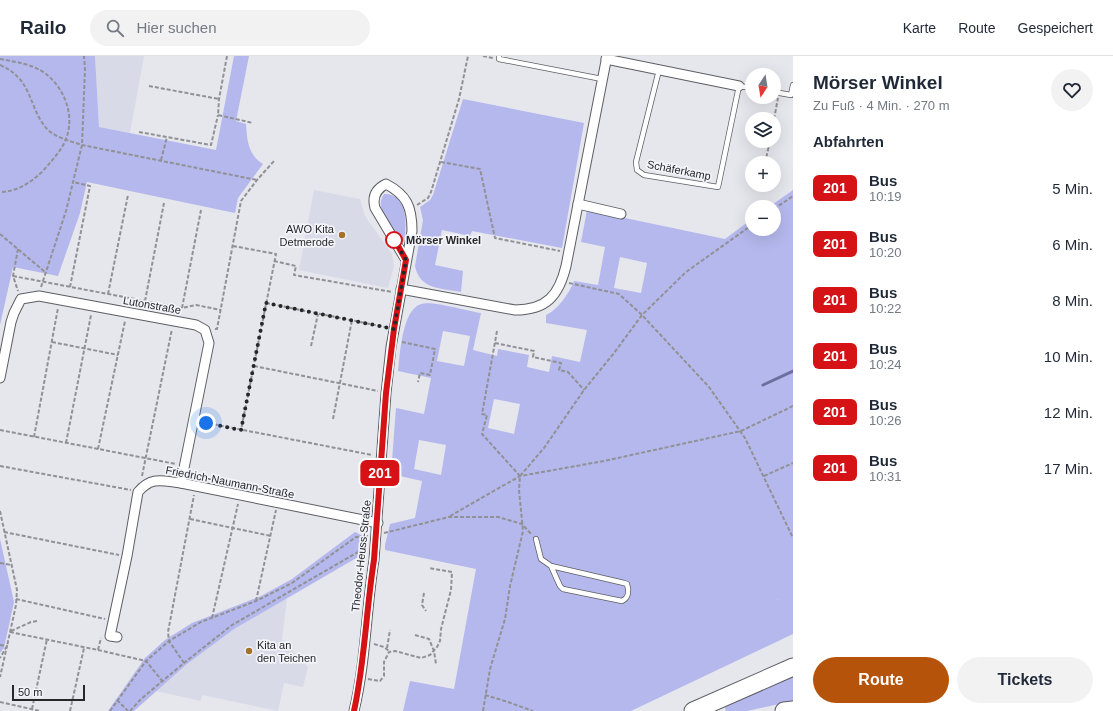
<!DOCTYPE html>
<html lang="de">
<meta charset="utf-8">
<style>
body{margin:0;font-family:Arial,sans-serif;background:#f2f2f3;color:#1f2937;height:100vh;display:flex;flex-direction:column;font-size:15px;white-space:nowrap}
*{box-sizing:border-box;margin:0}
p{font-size:13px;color:#747a83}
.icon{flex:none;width:22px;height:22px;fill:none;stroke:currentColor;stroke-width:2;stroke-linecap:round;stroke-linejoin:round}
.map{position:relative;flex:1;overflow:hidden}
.sheet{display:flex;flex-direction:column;background:#fff;width:320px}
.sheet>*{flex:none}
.badge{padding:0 8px;border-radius:6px;font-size:14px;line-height:26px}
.needle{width:26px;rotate:192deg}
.controls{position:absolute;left:745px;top:12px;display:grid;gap:8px}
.controls a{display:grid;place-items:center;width:36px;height:36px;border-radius:50%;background:#fff;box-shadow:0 4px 16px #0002;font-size:20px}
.scale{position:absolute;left:12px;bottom:10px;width:73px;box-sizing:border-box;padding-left:4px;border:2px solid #272729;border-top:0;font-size:11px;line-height:14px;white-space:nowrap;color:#272729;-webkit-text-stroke:3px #f3f4fa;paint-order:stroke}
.you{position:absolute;width:20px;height:20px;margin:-10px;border:3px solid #fff;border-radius:50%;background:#1a73e8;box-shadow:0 0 0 6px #1a73e833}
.map>.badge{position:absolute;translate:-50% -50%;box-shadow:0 0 0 2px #fff}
h2{padding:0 20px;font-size:15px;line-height:36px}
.round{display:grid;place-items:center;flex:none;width:42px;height:42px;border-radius:21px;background:#f2f2f3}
.summary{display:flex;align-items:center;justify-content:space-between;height:68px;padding:0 20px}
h1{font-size:19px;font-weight:800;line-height:30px}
.button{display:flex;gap:8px;margin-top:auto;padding:8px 20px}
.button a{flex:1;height:46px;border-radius:24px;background:#b45309;color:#fff;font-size:16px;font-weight:800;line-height:46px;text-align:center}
.button a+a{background:#f2f2f3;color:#1f2937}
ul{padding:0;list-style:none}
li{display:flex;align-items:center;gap:12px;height:56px;padding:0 20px}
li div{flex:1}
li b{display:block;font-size:15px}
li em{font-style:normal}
li .badge{min-width:44px;font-weight:700;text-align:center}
header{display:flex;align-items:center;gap:24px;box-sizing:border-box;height:56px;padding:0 20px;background:#fff;border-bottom:1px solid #e0e1e3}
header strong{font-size:19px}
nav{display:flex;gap:22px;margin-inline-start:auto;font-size:14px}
.search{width:280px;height:36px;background:#f2f2f3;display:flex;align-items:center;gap:10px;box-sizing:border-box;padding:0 14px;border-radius:22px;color:#747a83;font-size:15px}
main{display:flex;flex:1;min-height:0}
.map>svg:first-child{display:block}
</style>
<header>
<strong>Railo</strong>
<div class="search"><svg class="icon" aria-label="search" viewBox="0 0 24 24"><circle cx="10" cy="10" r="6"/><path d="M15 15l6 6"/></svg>Hier suchen</div>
<nav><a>Karte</a><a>Route</a><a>Gespeichert</a></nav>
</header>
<main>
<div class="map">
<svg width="793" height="655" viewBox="0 0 793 655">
<rect width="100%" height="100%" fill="#e6e6ed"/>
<g fill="#d8dae7">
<path d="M95 0H144L130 77 99 71Z"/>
<path d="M314 134 360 143 365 160 392 198 394 210 388 232 299 214Z"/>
<path d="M287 542 282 583 308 611 303 631 284 627 278 655 202 639 201 645 156 635 187 608 234 573Z"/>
</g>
<g fill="#b5b8ed" fill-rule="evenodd">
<path d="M0 0H95L99 71 216 94 234 0H249L236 65 246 68C247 84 248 99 263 108L238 142 235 157 87 126 80 157 58 220 13 211 0 269Z"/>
<path d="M463 43 584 67 562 192 472 175 470 180 442 174 435 209 463 215 461 236C441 232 420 234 415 210L423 164 420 151 430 144 433 139Z"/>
<path d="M793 134V537L777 544 793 537V578L631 655H403L410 625 454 633 476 513 385 494V489L390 468 415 462 422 425 391 418 396 352 424 358 431 322 398 315C400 298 402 254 421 248 431 244 468 255 481 257L473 294 497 300 498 293 529 299 527 311 549 316 552 300 580 306 587 274 546 267V259C557 255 570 236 574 225L598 229 605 191 581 186 587 154 725 183 752 163V173H774V151H769ZM620 201 647 207 641 237 614 232ZM443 275 470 280 464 310 437 305ZM494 343 520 348 514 378 488 372ZM419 384 446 389 441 419 414 413Z"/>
<path d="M384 138C408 137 407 170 404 185L402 186C393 174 373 153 384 138Z"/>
<path d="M355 476 367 482 365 497 234 573 187 608 134 655H108L145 602 165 584 192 567 261 540 292 523Z"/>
<path d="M0 483 14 546 4 592 0 597Z"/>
<path d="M793 619V645L747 655H726L724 649Z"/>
</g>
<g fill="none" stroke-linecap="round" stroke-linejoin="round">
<path stroke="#6c6e9c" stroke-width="3" d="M763 329 793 315"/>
<g stroke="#5d5e63" stroke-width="6">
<g id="service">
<path d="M499 0V3L602 23"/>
<path d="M659 14 636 106 637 114 644 119 718 131 739 30 752 32"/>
<path d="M774 36 791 39 793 29"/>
<path d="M536 483 541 503 551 510 624 527 627 528C629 534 629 542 622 545L563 533 560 530 551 510"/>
</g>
</g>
<g stroke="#5d5e63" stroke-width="11">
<g id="minor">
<path d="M606 3 739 30"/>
<path d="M578 148 621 158"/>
<path d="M401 233 515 254C547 254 559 239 566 210L607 0"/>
<path d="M0 322 11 266 14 257 21 243 39 240 196 269 205 274 209 287 181 427"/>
<path d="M117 581 110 580 127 500 138 436C152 420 162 425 181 427L378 467"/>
<path d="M354 655C366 605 366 554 374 504L386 337 391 291 412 175C412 151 407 139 386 128 376 133 372 141 375 152L406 204"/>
</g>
</g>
<g stroke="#5d5e63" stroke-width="19">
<g id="motorway">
<path d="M693 655 793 611"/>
<path d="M784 655 793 654"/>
</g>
</g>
<g stroke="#919195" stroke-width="2" stroke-dasharray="4 2" stroke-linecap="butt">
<path d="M227 0 219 43 218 59 253 67"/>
<path d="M483 0 493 2"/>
<path d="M0 3C16 6 33 8 46 18 65 33 75 60 66 83 62 93 55 101 49 108 37 123 19 136 0 136"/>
<path d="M0 9C22 19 26 31 35 53 38 60 42 68 48 74 57 82 70 85 82 89L257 124"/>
<path d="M149 30 219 43"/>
<path d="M774 63 778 42"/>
<path d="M139 76 211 89 218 59"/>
<path d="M161 104 167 81"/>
<path d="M441 106 480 113 495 182 560 195"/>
<path d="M765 107 770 85"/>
<path d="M417 149 428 142 431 136 459 43 468 0"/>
<path d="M774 153 793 140"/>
<path d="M0 178 45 216"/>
<path d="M233 190 276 198 241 374"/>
<path d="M18 193 13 220 18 235"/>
<path d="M274 205 296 210 294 219 392 236"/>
<path d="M13 220 182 252 196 249 221 254"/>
<path d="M569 227 619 238 642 259 709 331 745 382 793 482"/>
<path d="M41 231 66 155 82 89 85 13 84 0"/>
<path d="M70 231 90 130 73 126"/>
<path d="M108 238 128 139"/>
<path d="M145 245 164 147"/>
<path d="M266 247 385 271"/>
<path d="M182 252 201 154"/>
<path d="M215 273H217L241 145 257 124 274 105"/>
<path d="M497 275 482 358 487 359 482 378 520 420"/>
<path d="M52 286 118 299"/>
<path d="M402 286 435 293 430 319 420 317 418 326"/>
<path d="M495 287 534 295 533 301 561 307 559 314 568 316 584 334"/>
<path d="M311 290 318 258"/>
<path d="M254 310 378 335"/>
<path d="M333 363 352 264"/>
<path d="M202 366 372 399"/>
<path d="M0 374 176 408"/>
<path d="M34 381 58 252"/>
<path d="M66 387 91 259"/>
<path d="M98 393 125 265"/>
<path d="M0 410 131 434"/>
<path d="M142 420 172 273"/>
<path d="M764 420 793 407"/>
<path d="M0 455 17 534 16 549 7 590 0 602"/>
<path d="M450 460 520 420 604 405 741 375 793 350"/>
<path d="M190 463 271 480"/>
<path d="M4 476 119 499"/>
<path d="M384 477 449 461H498L522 468 532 479"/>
<path d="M0 507 12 509"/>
<path d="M424 537 422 549 426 555"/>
<path d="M16 543 105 563"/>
<path d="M256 545 276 454"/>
<path d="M212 562 238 448"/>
<path d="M11 575 31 566 37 565"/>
<path d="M10 576 98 594 101 582"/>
<path d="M415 579 429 583 434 595 436 608"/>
<path d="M374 588 384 591 389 595"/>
<path d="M0 589 7 590 0 621"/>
<path d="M387 592 390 574"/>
<path d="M98 594 146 605 163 626"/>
<path d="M184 607 169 585 168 576 194 439"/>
<path d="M368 623 380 625 384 620V606L389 596 395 595 421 602 430 599 437 591 440 585 441 573 451 534 452 516 429 512"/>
<path d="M485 639 505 645 533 655"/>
<path d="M117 644 128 655"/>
<path d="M0 646 40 655"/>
<path d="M32 653 47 583"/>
<path d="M70 655 84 592"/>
<path d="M110 655 146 605 169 585 201 566 256 545 292 527 356 481 368 480"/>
<path d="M130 655 141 643 184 607 232 569 365 492"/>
<path d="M483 655 490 613 505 563 510 530 523 475 519 434 520 420 544 392 584 334 614 297 642 259 686 216 752 169"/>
</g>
<use href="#service" stroke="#fff" stroke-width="4.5"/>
<use href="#minor" stroke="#fff" stroke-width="9"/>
<use href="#motorway" stroke="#fff" stroke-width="17"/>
</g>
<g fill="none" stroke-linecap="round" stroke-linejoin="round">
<g stroke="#fff" stroke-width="9">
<path id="line" d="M354 655C365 605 366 554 374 504L386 337 394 273 406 204 394 183"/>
</g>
<use href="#line" stroke="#d51317" stroke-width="6"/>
<path stroke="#272729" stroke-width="4" stroke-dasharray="0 7.2" d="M206 367 241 374 266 247 394 273 406 204 394 184"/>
</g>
<g fill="#a5722a" stroke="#f3f4fa" stroke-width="1.5">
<circle cx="342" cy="179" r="4"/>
<circle cx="249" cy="595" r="4"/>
</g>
<circle fill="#fff" stroke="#d51317" stroke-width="2" cx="394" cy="184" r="8"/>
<g text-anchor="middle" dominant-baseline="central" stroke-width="3.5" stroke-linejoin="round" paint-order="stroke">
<g font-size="11" fill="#272729" stroke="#f3f4fa">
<text transform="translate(679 114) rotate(11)">Schäferkamp</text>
<text transform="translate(152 249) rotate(10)">Lutonstraße</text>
<text transform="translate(230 426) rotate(11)">Friedrich-Naumann-Straße</text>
<text transform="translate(361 500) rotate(-84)">Theodor-Heuss-Straße</text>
</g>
<g font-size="11" fill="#272729" stroke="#f3f4fa" text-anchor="end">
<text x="334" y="173">AWO Kita<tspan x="334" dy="13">Detmerode</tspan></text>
<text x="257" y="589" text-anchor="start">Kita an<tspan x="257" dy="13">den Teichen</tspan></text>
</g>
<g font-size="11" font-weight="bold" fill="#272729" stroke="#f3f4fa" text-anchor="start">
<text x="406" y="184">Mörser Winkel</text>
</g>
</g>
</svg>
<div class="controls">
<a><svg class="needle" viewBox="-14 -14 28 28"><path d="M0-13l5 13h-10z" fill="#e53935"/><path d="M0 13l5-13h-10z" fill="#747a83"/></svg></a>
<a><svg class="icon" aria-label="layers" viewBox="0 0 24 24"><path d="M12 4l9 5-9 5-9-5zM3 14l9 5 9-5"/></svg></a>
<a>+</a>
<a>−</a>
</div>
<div class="scale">50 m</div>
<div class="you" style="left:206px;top:367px"></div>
<b class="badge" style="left:380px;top:417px;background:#d51317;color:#fff">201</b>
</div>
<section class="sheet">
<div class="summary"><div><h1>Mörser Winkel</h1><p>Zu Fuß · 4 Min. · 270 m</p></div><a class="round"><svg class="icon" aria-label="heart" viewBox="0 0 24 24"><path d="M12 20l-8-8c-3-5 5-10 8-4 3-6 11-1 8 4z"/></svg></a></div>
<h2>Abfahrten</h2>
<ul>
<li><span class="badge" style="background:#d51317;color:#fff">201</span><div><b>Bus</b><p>10:19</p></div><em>5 Min.</em></li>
<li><span class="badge" style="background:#d51317;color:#fff">201</span><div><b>Bus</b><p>10:20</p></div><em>6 Min.</em></li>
<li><span class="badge" style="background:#d51317;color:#fff">201</span><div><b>Bus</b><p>10:22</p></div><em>8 Min.</em></li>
<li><span class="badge" style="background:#d51317;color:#fff">201</span><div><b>Bus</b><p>10:24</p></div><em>10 Min.</em></li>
<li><span class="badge" style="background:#d51317;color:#fff">201</span><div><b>Bus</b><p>10:26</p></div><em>12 Min.</em></li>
<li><span class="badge" style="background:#d51317;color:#fff">201</span><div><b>Bus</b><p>10:31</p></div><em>17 Min.</em></li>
</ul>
<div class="button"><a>Route</a><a>Tickets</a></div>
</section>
</main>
